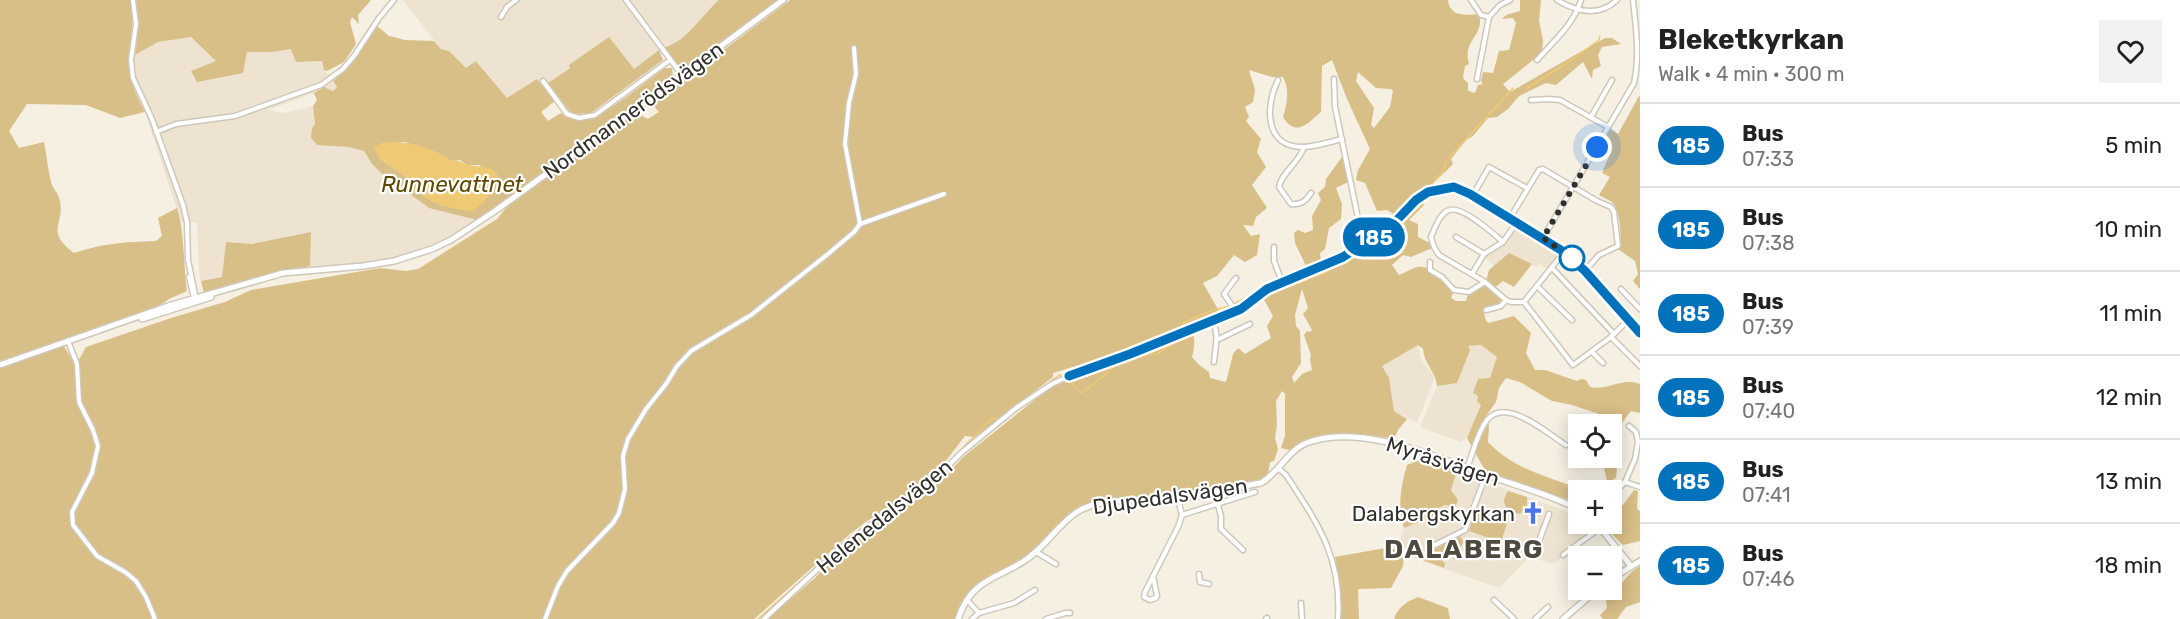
<!DOCTYPE html>
<meta charset="utf-8">
<style>
body{margin:0;font-family:Rubik,sans-serif;background:#f2f2f2;color:#222;height:100vh;display:flex;flex-direction:column;font-size:22px;white-space:nowrap}
*{box-sizing:border-box;margin:0}
p{font-size:20px;color:#767676}
.icon{flex:none;width:33px;height:33px;fill:none;stroke:currentColor;stroke-width:2;stroke-linecap:round;stroke-linejoin:round}
.map{position:relative;flex:1;overflow:hidden}
.details{display:flex;flex-direction:column;background:#fff;width:540px}
.details>*{flex:none}
.badge{padding:0 12px;border-radius:20px;font-size:21px;line-height:39px}
.controls{position:absolute;left:1568px;top:414px;display:grid;gap:12px}
.controls a{display:grid;place-items:center;width:54px;height:54px;border-radius:0px;background:#fff;box-shadow:0 3px 15px #0003;font-size:30px}
.you{position:absolute;width:30px;height:30px;margin:-15px;border:4px solid #fff;border-radius:50%;background:#1a73e8;box-shadow:0 0 0 9px #1a73e833}
.map>.badge{position:absolute;translate:-50% -50%;box-shadow:0 0 0 3px #fff}
.round{display:grid;place-items:center;flex:none;width:63px;height:63px;border-radius:0px;background:#f2f2f2}
.headline{display:flex;align-items:center;justify-content:space-between;height:102px;padding:0 18px}
h1{font-size:28px;font-weight:700;line-height:45px}
ul{padding:0;list-style:none}
li{display:flex;align-items:center;gap:18px;height:84px;padding:0 18px;border-top:2px solid #e0e0e0}
li div{flex:1}
li b{display:block;font-size:22px}
li em{font-style:normal}
li .badge{min-width:66px;font-weight:700;text-align:center}
main{display:flex;flex:1;min-height:0}
.map>svg:first-child{display:block}
</style>
<main>
<div class="map">
<svg width="1640" height="619" viewBox="0 0 1640 619">
<rect width="100%" height="100%" fill="#f6f0e3"/>
<g fill="#ede3d0">
<path d="M403 0H719L690 31 673 45 659 50 634 70 569 65 570 67 544 86 537 79 507 98 477 61 466 68 449 51 441 49Z"/>
<path d="M191 37 216 61 247 52H272L292 49 296 62 322 61 324 70 337 87 333 91 324 87 314 93 268 110 283 113 313 106 317 145 348 147 364 151 372 164 381 173 429 208 477 220 453 235 420 250 408 255 360 264 310 266 311 232 252 244 226 242 222 277 201 281 199 272 197 223 181 222 145 112 135 91 132 80 130 53 135 55 158 42Z"/>
<path d="M1519 227 1558 251 1559 255 1547 269 1540 264 1538 267 1516 260 1494 266 1484 256 1487 252 1507 241 1515 228Z"/>
<path d="M1418 344 1421 359 1433 375 1434 379 1417 423 1394 411 1389 378 1382 366Z"/>
<path d="M1481 345 1498 357 1490 379H1478L1473 393 1478 396 1482 405 1467 438 1461 442 1420 427 1437 386 1457 383 1468 346Z"/>
<path d="M1457 471 1560 509 1578 518V524H1585L1596 534 1553 564 1530 557 1499 588 1417 559 1399 546 1404 528 1438 514 1439 508 1458 500 1451 490Z"/>
</g>
<g fill="#d8be87" fill-rule="evenodd">
<path d="M0 0H131C135 27 127 54 132 81 134 92 140 102 145 112L120 118 86 105 27 104 9 131 19 148 44 142C47 156 48 172 52 185 54 190 58 193 59 198 67 223 43 230 74 253 104 243 126 242 156 241L162 236 158 218 177 208C185 235 183 263 187 291L169 299 157 307 0 361Z"/>
<path d="M135 0H371L358 15 359 24 352 17 350 22 356 44 344 62 327 71 324 70 322 61 296 62 291 49 272 52H247L243 73 197 82 191 71 216 61 191 37 158 42 135 55 138 33Z"/>
<path d="M719 0H778L685 68 679 67 664 48C688 40 701 16 719 0Z"/>
<path d="M790 0H1448C1450 17 1465 15 1479 14 1485 37 1462 39 1469 64L1465 66 1463 78 1468 83V91L1475 93 1478 85 1483 84 1481 81 1483 72 1493 73 1499 51 1509 50 1516 23 1513 18 1502 19 1506 15 1520 11V0H1541L1539 20 1543 41 1542 53 1503 84 1510 92 1605 38H1612L1621 44 1602 47 1598 55 1601 66 1593 70 1592 79 1583 62 1556 85 1546 83 1519 96 1508 109 1497 117 1488 118 1473 136 1466 140 1451 159 1453 164C1435 183 1414 198 1396 216L1387 210 1377 211 1365 183 1356 180 1358 170 1370 149 1347 99 1332 60 1322 66 1321 112C1308 123 1296 138 1283 117 1287 104 1290 89 1283 77H1272L1249 70 1255 90 1253 102 1245 107 1249 117 1246 121 1261 139 1257 152 1266 167 1252 185 1267 208 1256 217 1253 226 1243 225 1251 236 1260 234 1257 255 1245 262 1234 255 1217 276 1203 283 1220 313 1189 326C1196 336 1195 345 1192 357L1199 365 1209 372 1210 378 1226 382 1233 354 1238 348 1245 354 1271 338 1267 326 1273 316 1261 294C1300 277 1346 267 1381 241 1396 230 1406 213 1422 202L1424 205 1409 220 1418 224V237L1430 243 1432 248 1411 257 1403 255 1392 265 1399 275C1405 273 1412 268 1418 267 1432 265 1445 283 1453 293L1451 298 1456 301H1466L1468 294 1485 285 1489 270 1509 253 1532 264 1514 287 1503 281 1493 289 1501 300 1499 303 1483 309 1486 321 1489 323 1514 316 1531 333 1526 353 1535 370H1545L1577 381 1581 379 1586 380 1590 387C1609 391 1621 377 1640 384V413L1631 411 1621 424 1611 418 1572 405 1552 401 1520 382 1506 378 1499 388 1496 402 1484 419 1489 425 1488 442C1511 467 1545 476 1577 488L1589 483 1604 484 1607 481 1603 463 1611 459 1617 435 1620 431 1616 478 1609 482 1606 490H1578V503L1486 472 1467 438 1481 405 1477 401 1478 396 1473 393 1478 379 1490 378 1497 357 1481 345 1468 346 1470 350 1457 383 1437 386C1436 372 1424 364 1423 349L1418 345 1382 366 1389 378 1394 411 1407 419 1398 430 1394 439C1362 434 1316 426 1290 450L1281 448 1285 436V394L1282 391 1276 401 1277 425 1275 438 1278 449 1274 461 1270 462 1268 474 1259 480 1204 494 1090 504C1060 516 1045 546 1018 562 1001 571 983 576 970 590 963 598 957 609 955 619H767L816 577 835 556 882 521 927 493 946 476 963 457 1047 390 1066 379 1112 365 1109 356 1053 373V377L975 437 965 436 938 471 926 483 911 495 867 521 850 534 754 619H0V369L63 345 76 365 86 347 171 318 225 302 251 290 380 268 406 271 418 269 497 219 506 208 635 112 648 119 659 112 652 104ZM1358 72 1376 88 1391 89 1393 91 1390 107 1374 128 1371 125 1374 108 1356 81ZM1302 289 1308 308 1303 314 1312 330 1310 332 1307 331 1304 335 1311 355 1310 359 1312 370 1302 374 1294 383 1292 377 1301 363 1300 331 1296 326 1295 315Z"/>
<path d="M377 26 389 36 405 40 434 41 441 49 449 51 466 68 476 61 507 98 537 79 555 101 541 112 548 121 561 113C569 119 577 122 587 119 605 116 648 80 665 68H672L673 76 649 95 477 220 429 208 381 173 372 164 364 151 348 147 317 145 311 138 312 128 315 124 313 106 317 100 314 93 324 87 333 91 337 87 333 81 348 68ZM405 142 451 161 460 160 467 165H481L443 206C432 200 419 197 416 184L379 158 382 143Z"/>
<path d="M609 37 634 69 659 50 663 60 591 113 575 114 570 112 548 83 570 68 569 65Z"/>
<path d="M1639 96 1640 97V289L1633 281 1638 274 1635 261 1618 249C1623 239 1620 210 1612 202 1608 200 1603 197 1599 195L1610 177 1602 173 1610 154 1606 146 1602 143 1610 129 1618 134Z"/>
<path d="M1342 157 1348 182 1336 188 1342 204 1341 219 1329 228 1325 249 1320 253 1321 264 1307 268 1295 243 1294 233 1298 230 1305 233 1313 230 1312 216 1321 200 1318 193 1325 187 1326 179Z"/>
<path d="M311 232 310 266 247 280 204 293 201 281 222 277 226 242 252 244Z"/>
<path d="M1420 460 1457 471 1451 490 1458 500 1455 507 1445 505 1439 508 1438 514 1404 528C1397 509 1401 485 1407 465Z"/>
<path d="M1634 490 1638 491 1637 509 1640 511V541L1623 545 1609 531 1612 501 1623 505Z"/>
<path d="M1508 491 1527 497V506L1520 514C1511 512 1504 509 1504 499Z"/>
<path d="M1475 512 1507 524 1501 542 1469 531Z"/>
<path d="M1460 536 1464 542 1459 549 1453 548 1438 555 1445 564 1444 568 1420 559C1427 551 1449 537 1460 536Z"/>
<path d="M1385 548 1394 549 1404 555 1403 566 1391 588 1358 589 1359 619H1339L1340 589 1335 557Z"/>
<path d="M1640 566V602L1626 607 1617 619H1603L1600 615 1607 608 1605 593C1611 590 1618 588 1622 583 1628 575 1632 571 1640 566Z"/>
<path d="M1418 597 1448 608 1450 619H1394C1398 607 1406 602 1418 597Z"/>
</g>
<path fill="#efc974" d="M395 142C413 143 437 149 451 161 459 160 460 162 466 164 477 168 487 164 497 173 499 191 484 201 473 212 454 208 422 205 416 184L379 158 374 147 382 143Z"/>
<g fill="none" stroke-linecap="round" stroke-linejoin="round">
<g stroke="#efc974" stroke-width="1.5">
<path d="M1527 88 1567 63 1599 40 1600 36"/>
<path d="M1430 186 1443 171 1447 160 1513 88"/>
<path d="M1311 278C1316 276 1321 275 1325 273 1330 270 1331 266 1336 264 1369 248 1397 229 1422 204"/>
<path d="M1270 290 1276 291 1307 280"/>
<path d="M1234 304 1262 289"/>
<path d="M1183 328V323L1210 311 1230 306"/>
<path d="M1069 379 1076 389 1082 393 1114 367 1134 356 1157 354 1186 335"/>
<path d="M1024 401 1059 375H1067"/>
<path d="M946 465 991 419 1000 418 1008 412"/>
<path d="M758 619 851 536 901 502"/>
</g>
<g stroke="#cec8bb" stroke-width="7">
<g id="street">
<path d="M133 0 136 24 131 60 133 78 152 119 183 205 187 222 188 260 196 299"/>
<path d="M626 0 682 75"/>
<path d="M1471 0 1481 15 1489 17"/>
<path d="M1557 0C1577 12 1599 17 1617 0"/>
<path d="M501 17 507 7 516 0"/>
<path d="M854 48 856 74 849 103 845 144 860 224"/>
<path d="M1537 60C1553 42 1574 24 1581 0"/>
<path d="M1334 79 1335 107 1358 218 1369 241"/>
<path d="M1477 79 1489 17 1500 5 1510 0"/>
<path d="M1278 80C1265 106 1264 149 1305 147 1317 146 1330 142 1342 139"/>
<path d="M543 81 567 114 579 118 595 115 670 60"/>
<path d="M1531 100 1548 99 1560 100 1608 127"/>
<path d="M1591 117 1612 80"/>
<path d="M156 132 176 124 235 116 321 85 343 69 354 56 379 18 394 0"/>
<path d="M1304 147C1299 163 1281 173 1279 187L1291 204C1301 205 1306 201 1311 193"/>
<path d="M1473 195 1489 167 1527 188"/>
<path d="M1510 218 1539 170 1543 169 1597 201 1611 207 1614 212 1618 246 1599 255 1585 271"/>
<path d="M1517 222 1503 242C1494 234 1462 206 1450 210 1440 212 1435 228 1431 237L1434 247 1439 255 1485 282 1506 300 1511 302H1524L1573 365 1611 337 1629 319"/>
<path d="M1456 237 1484 254"/>
<path d="M1543 238 1634 83C1640 56 1636 28 1633 0"/>
<path d="M1274 247V261L1282 282"/>
<path d="M1430 262V270L1442 277 1454 290 1469 292 1485 282"/>
<path d="M1552 268 1614 334"/>
<path d="M1472 274 1484 254 1503 242"/>
<path d="M189 277 194 298"/>
<path d="M1537 286 1572 320"/>
<path d="M1621 289 1640 309"/>
<path d="M1524 302 1564 252"/>
<path d="M1235 310 1224 294 1236 278"/>
<path d="M1486 310 1501 306 1506 300"/>
<path d="M1212 321C1220 335 1215 346 1214 362"/>
<path d="M1611 337 1640 366"/>
<path d="M1219 339 1250 324"/>
<path d="M68 341 77 364 79 402 93 430 98 446 92 473 72 512 73 525 97 556 125 572 136 581 146 597 155 619"/>
<path d="M1592 352 1603 363"/>
<path d="M1278 468 1286 475C1318 524 1342 557 1338 619"/>
<path d="M1467 468C1473 453 1477 433 1487 420 1506 396 1548 434 1566 445"/>
<path d="M1625 482 1640 487"/>
<path d="M1611 497 1625 482 1635 459 1638 442 1636 432 1629 426"/>
<path d="M1218 505 1221 516V529L1243 550"/>
<path d="M1182 515 1255 492"/>
<path d="M1431 547 1465 530 1486 475"/>
<path d="M1036 552 1056 564"/>
<path d="M1534 555 1549 514"/>
<path d="M1563 555 1596 531 1603 524"/>
<path d="M1199 574 1200 582 1209 584"/>
<path d="M1153 576 1157 596 1156 598 1150 600 1144 597 1145 592 1178 527 1182 515 1178 499"/>
<path d="M967 600 979 613"/>
<path d="M1494 600 1514 619"/>
<path d="M1301 603 1302 619"/>
<path d="M545 619 558 586 567 571 613 523 619 513 625 489 623 456 628 439 646 409 666 384 677 366 691 351 751 315 828 254 854 232 860 224 944 194"/>
<path d="M764 619 838 550 871 524 926 488 961 453 1016 408 1052 384 1067 377 1130 354 1241 309 1267 289 1343 257 1363 246 1396 221 1416 199 1428 192 1454 187 1463 190 1564 252 1585 271 1640 333"/>
<path d="M972 619 979 613 1014 603 1035 590"/>
<path d="M1046 619 1065 613H1070"/>
<path d="M1266 619 1267 618"/>
<path d="M1535 619 1548 607"/>
</g>
</g>
<g stroke="#cec8bb" stroke-width="8">
<g id="secondary">
<path d="M142 319 211 297"/>
<path d="M0 365 168 306 283 273 363 266 394 261 432 249 451 240 495 211 651 98 783 0"/>
<path d="M1597 524 1631 566"/>
<path d="M1611 579 1640 561"/>
<path d="M958 619C971 580 994 580 1024 561 1045 548 1057 525 1077 512 1106 494 1148 504 1180 499 1208 495 1234 487 1261 483 1280 472 1288 449 1309 442 1363 423 1441 459 1492 477 1521 487 1551 495 1578 509"/>
<path d="M1563 619 1597 590"/>
</g>
</g>
<use href="#street" stroke="#fff" stroke-width="4"/>
<use href="#secondary" stroke="#fff" stroke-width="5"/>
</g>
<g fill="none" stroke-linecap="round" stroke-linejoin="round">
<g stroke="#fff" stroke-width="14">
<path id="line" d="M1069 376 1130 354 1241 309 1267 289 1343 257 1382 231 1396 221 1416 200 1428 192 1454 187 1470 194 1564 252 1585 271 1640 333"/>
</g>
<use href="#line" stroke="#0072bc" stroke-width="9"/>
<path stroke="#312f2a" stroke-width="6" stroke-dasharray="0 10.8" d="M1572 258 1543 238 1597 147"/>
</g>
<defs>
<g id="church-bare" transform="scale(1.8)"><path d="M-1.2-6h2.4v3.5h3.3v2.4h-3.3V6h-2.4V-.1h-3.3v-2.4h3.3Z" fill="#4b75e8" stroke="#fff" stroke-width="2.5" paint-order="stroke"/></g>
</defs>
<g fill-rule="evenodd">
<use href="#church-bare" x="1533" y="513"/>
</g>
<circle fill="#fff" stroke="#0072bc" stroke-width="3" cx="1572" cy="258" r="12"/>
<g text-anchor="middle" dominant-baseline="central" stroke-width="4.5" stroke-linejoin="round" paint-order="stroke">
<g font-size="21" fill="#312f2a" stroke="#fff">
<text transform="translate(633 110) rotate(-36)">Nordmannerödsvägen</text>
<text transform="translate(1443 461) rotate(18)">Myråsvägen</text>
<text transform="translate(1170 496) rotate(-8)">Djupedalsvägen</text>
<text transform="translate(884 516) rotate(-39)">Helenedalsvägen</text>
</g>
<g font-size="21" fill="#312f2a" stroke="#fff" text-anchor="end">
<text x="1515" y="513">Dalabergskyrkan</text>
</g>
<g font-size="22" font-style="italic" fill="#614800" stroke="#fff">
<text x="452" y="184">Runnevattnet</text>
</g>
<g font-size="27" font-weight="bold" letter-spacing="1.5" fill="#4f4a40" stroke="#fff">
<text x="1464" y="549">DALABERG</text>
</g>
</g>
</svg>
<div class="controls">
<a><svg class="icon" aria-label="locate" viewBox="0 0 24 24"><circle cx="12" cy="12" r="6"/><path d="M12 2v4M12 18v4M2 12h4M18 12h4"/></svg></a>
<a>+</a>
<a>−</a>
</div>
<div class="you" style="left:1597px;top:147px"></div>
<b class="badge" style="left:1374px;top:237px;background:#0072bc;color:#fff">185</b>
</div>
<section class="details">
<div class="headline"><div><h1>Bleketkyrkan</h1><p>Walk · 4 min · 300 m</p></div><a class="round"><svg class="icon" aria-label="heart" viewBox="0 0 24 24"><path d="M12 20l-8-8c-3-5 5-10 8-4 3-6 11-1 8 4z"/></svg></a></div>
<ul>
<li><span class="badge" style="background:#0072bc;color:#fff">185</span><div><b>Bus</b><p>07:33</p></div><em>5 min</em></li>
<li><span class="badge" style="background:#0072bc;color:#fff">185</span><div><b>Bus</b><p>07:38</p></div><em>10 min</em></li>
<li><span class="badge" style="background:#0072bc;color:#fff">185</span><div><b>Bus</b><p>07:39</p></div><em>11 min</em></li>
<li><span class="badge" style="background:#0072bc;color:#fff">185</span><div><b>Bus</b><p>07:40</p></div><em>12 min</em></li>
<li><span class="badge" style="background:#0072bc;color:#fff">185</span><div><b>Bus</b><p>07:41</p></div><em>13 min</em></li>
<li><span class="badge" style="background:#0072bc;color:#fff">185</span><div><b>Bus</b><p>07:46</p></div><em>18 min</em></li>
</ul>
</section>
</main>
